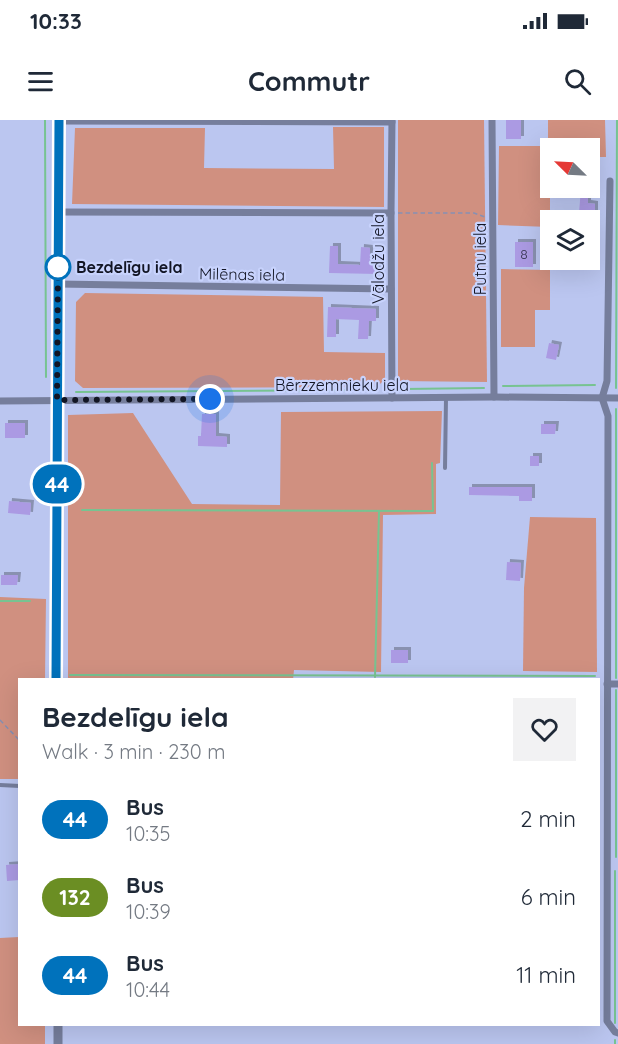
<!DOCTYPE html>
<meta charset="utf-8">
<style>
body{margin:0;font-family:Quicksand,sans-serif;background:#f2f2f3;color:#1f2937;height:100vh;display:flex;flex-direction:column;font-size:22px;white-space:nowrap}
*{box-sizing:border-box;margin:0}
p{font-size:20px;color:#747a83}
.icon{flex:none;width:33px;height:33px;fill:none;stroke:currentColor;stroke-width:2;stroke-linecap:round;stroke-linejoin:round}
.map{position:relative;flex:1;overflow:hidden}
.details{position:absolute;left:18px;top:558px;width:582px;height:348px;display:flex;flex-direction:column;background:#fff;border-radius:0px;box-shadow:0 6px 24px #0002}
.details>*{flex:none}
.badge{padding:0 12px;border-radius:20px;font-size:21px;line-height:39px}
.needle{width:39px;rotate:294deg}
.controls{position:absolute;left:540px;top:18px;display:grid;gap:12px}
.controls a{display:grid;place-items:center;width:60px;height:60px;border-radius:0px;background:#fff;box-shadow:0 6px 24px #0002;font-size:30px}
.you{position:absolute;width:30px;height:30px;margin:-15px;border:4px solid #fff;border-radius:50%;background:#1a73e8;box-shadow:0 0 0 9px #1a73e833}
.map>.badge{position:absolute;translate:-50% -50%;box-shadow:0 0 0 3px #fff}
.round{display:grid;place-items:center;flex:none;width:63px;height:63px;border-radius:0px;background:#f2f2f3}
.overview{display:flex;align-items:center;justify-content:space-between;height:102px;padding:0 24px}
h1{font-size:28px;font-weight:700;line-height:45px}
ul{padding:0;list-style:none}
li{display:flex;align-items:center;gap:18px;height:78px;padding:0 24px}
li div{flex:1}
li b{display:block;font-size:22px}
li em{font-style:normal}
li .badge{min-width:66px;font-weight:700;text-align:center}
.status{display:flex;justify-content:space-between;align-items:center;height:42px;padding:0 30px;background:#fff;direction:ltr}
.status svg{height:16px;fill:currentColor}
header{display:flex;justify-content:space-between;align-items:center;height:78px;padding:0 24px;background:#fff;font-size:27px;font-weight:700}
.map>svg:first-child{display:block}
</style>
<div class="status"><b>10:33</b><svg viewBox="0 0 49 12"><path d="M0 12V9h3v3zM5 12V6h3v6zM10 12V3h3v9zM15 12V0h3v12zM26 1h20v11H26zM47 4h2v5h-2z"/></svg></div>
<header><svg class="icon" aria-label="menu" viewBox="0 0 24 24"><path d="M4 6h16M4 12h16M4 18h16"/></svg>Commutr<svg class="icon" aria-label="search" viewBox="0 0 24 24"><circle cx="10" cy="10" r="6"/><path d="M15 15l6 6"/></svg></header>
<div class="map">
<svg width="618" height="924" viewBox="0 0 618 924">
<defs>
<filter id="shadow"><feDropShadow dx="3" dy="-3" stdDeviation="0" flood-color="#0004"/></filter>
</defs>
<rect width="100%" height="100%" fill="#bbc6f0"/>
<g fill="#d09080">
<path d="M398 0H484L487 262 398 261Z"/>
<path d="M548 0H605L606 37H590V28H550V107L498 105 499 26H548Z"/>
<path d="M333 7H384V87L72 84 75 8H205L204 48 334 49Z"/>
<path d="M501 149 550 150V190H535V227H501Z"/>
<path d="M85 173 323 177 324 232 385 233V259L377 267 83 268 75 261 76 182Z"/>
<path d="M442 291 440 343 436 344V394L383 395 381 552 294 550 293 560 68 559V295L133 293 192 384 280 385 281 292Z"/>
<path d="M530 397 596 398 597 552 523 551 524 468Z"/>
<path d="M0 477 46 479 45 559 20 560 19 659H0Z"/>
<path d="M19 817 20 904 45 905V924H0V818Z"/>
</g>
<g fill="none" stroke-linecap="round" stroke-linejoin="round">
<g stroke="#77c391" stroke-width="2">
<path d="M45 0 46 257"/>
<path d="M503 266 595 265"/>
<path d="M616 268 617 0"/>
<path d="M404 269 484 268"/>
<path d="M76 272 376 270"/>
<path d="M82 390 433 391 432 343"/>
<path d="M0 481H30"/>
<path d="M70 555 595 556"/>
<path d="M375 557 379 392"/>
<path d="M616 558V289"/>
<path d="M616 737V570"/>
<path d="M615 903V751"/>
<path d="M615 924V920"/>
</g>
</g>
<g fill="#ab9ae3" filter="url(#shadow)">
<rect x="506" y="0" width="15" height="19"/>
<path d="M581 68H588V83L595 84V94L579 93Z"/>
<rect x="515" y="122" width="18" height="25"/>
<path d="M330 126H338V144L360 145 361 127 370 128V142L378 143V154L329 153Z"/>
<path d="M328 187 376 189V201H369L368 219H358L359 200 336 199V217H327Z"/>
<path d="M549 223 559 225 556 240 546 238Z"/>
<path d="M202 294H216V316L227 317V327L198 326V316H201Z"/>
<rect x="5" y="303" width="20" height="15"/>
<path d="M541 304H556L555 314H541Z"/>
<rect x="530" y="336" width="9" height="10"/>
<path d="M469 367H532V381H519V376L469 375Z"/>
<path d="M9 381 31 383 30 395 8 393Z"/>
<path d="M507 442 521 443 520 461 506 460Z"/>
<path d="M1 455H18L17 465H1Z"/>
<rect x="391" y="530" width="17" height="13"/>
<path d="M20 744V760L7 761 6 745Z"/>
</g>
<g fill="none" stroke-linecap="round" stroke-linejoin="round">
<g stroke="#8790b2" stroke-width="1.5" stroke-dasharray="4.5 3" stroke-linecap="butt">
<path d="M398 93H474L485 97"/>
<path d="M0 600 20 621"/>
</g>
<g stroke="#767e9c" stroke-width="4">
<path d="M445 348 446 278"/>
<path d="M0 665 20 666"/>
</g>
<g stroke="#767e9c" stroke-width="7">
<path d="M392 0 391 93 392 278"/>
<path d="M492 0 494 277"/>
<path d="M59 1 392 2"/>
<path d="M610 61 607 261 602 278 608 296 607 901 615 912 618 913"/>
<path d="M58 92 391 93"/>
<path d="M57 164 391 169"/>
<path d="M0 281 494 277 618 278"/>
<path d="M607 564H618"/>
</g>
<g stroke="#767e9c" stroke-width="9">
<path d="M56 560 59 0"/>
<path d="M58 904V924"/>
</g>
</g>
<g fill="none" stroke-linecap="round" stroke-linejoin="round">
<g stroke="#fff" stroke-width="14">
<path id="line" d="M56 560 59 0"/>
</g>
<use href="#line" stroke="#0072bc" stroke-width="9"/>
<path stroke="#121524" stroke-width="6" stroke-dasharray="0 10.8" d="M58 147 57 280 210 279"/>
</g>
<circle fill="#fff" stroke="#0072bc" stroke-width="3" cx="58" cy="147" r="12"/>
<g text-anchor="middle" dominant-baseline="central" stroke-width="4.5" stroke-linejoin="round" paint-order="stroke">
<g font-size="14" fill="#383654">
<text x="524" y="134">8</text>
</g>
<g font-size="16" fill="#121524" stroke="#c8d3fd">
<text transform="translate(378 139) rotate(-90)">Vālodžu iela</text>
<text transform="translate(480 139) rotate(-90)">Putnu iela</text>
<text transform="translate(242 154) rotate(1)">Milēnas iela</text>
<text x="342" y="265">Bērzzemnieku iela</text>
</g>
<g font-size="16" font-weight="bold" fill="#121524" stroke="#c8d3fd" text-anchor="start">
<text x="76" y="147">Bezdelīgu iela</text>
</g>
</g>
</svg>
<div class="controls">
<a><svg class="needle" viewBox="-14 -14 28 28"><path d="M0-13l5 13h-10z" fill="#e53935"/><path d="M0 13l5-13h-10z" fill="#747a83"/></svg></a>
<a><svg class="icon" aria-label="layers" viewBox="0 0 24 24"><path d="M12 4l9 5-9 5-9-5zM3 14l9 5 9-5"/></svg></a>
</div>
<div class="you" style="left:210px;top:279px"></div>
<b class="badge" style="left:57px;top:364px;background:#0072bc;color:#fff">44</b>
<section class="details">
<div class="overview"><div><h1>Bezdelīgu iela</h1><p>Walk · 3 min · 230 m</p></div><a class="round"><svg class="icon" aria-label="heart" viewBox="0 0 24 24"><path d="M12 20l-8-8c-3-5 5-10 8-4 3-6 11-1 8 4z"/></svg></a></div>
<ul>
<li><span class="badge" style="background:#0072bc;color:#fff">44</span><div><b>Bus</b><p>10:35</p></div><em>2 min</em></li>
<li><span class="badge" style="background:#6b8e23;color:#fff">132</span><div><b>Bus</b><p>10:39</p></div><em>6 min</em></li>
<li><span class="badge" style="background:#0072bc;color:#fff">44</span><div><b>Bus</b><p>10:44</p></div><em>11 min</em></li>
</ul>
</section>
</div>
